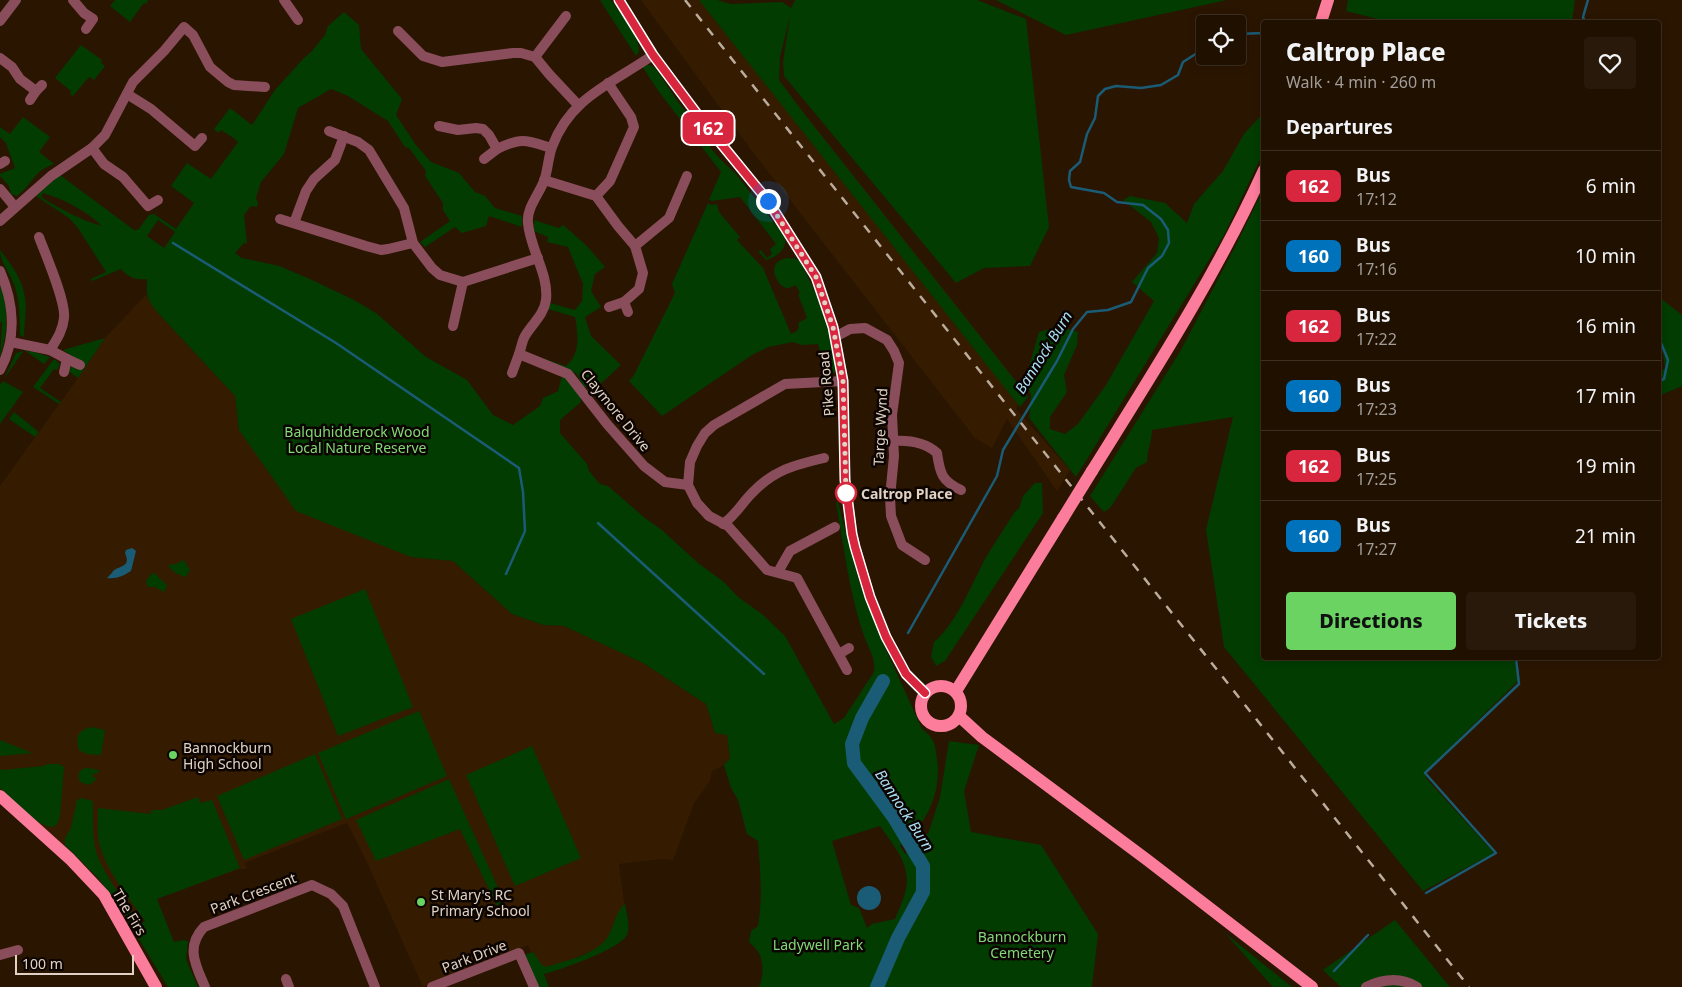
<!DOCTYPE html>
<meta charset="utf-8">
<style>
body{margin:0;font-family:"Noto Sans",sans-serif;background:#28190a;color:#f1f3f6;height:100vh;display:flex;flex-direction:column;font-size:19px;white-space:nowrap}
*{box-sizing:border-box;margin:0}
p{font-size:16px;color:#a29d99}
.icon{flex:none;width:28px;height:28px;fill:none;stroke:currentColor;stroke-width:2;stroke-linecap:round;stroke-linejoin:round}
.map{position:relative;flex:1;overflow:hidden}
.panel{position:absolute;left:1261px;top:20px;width:400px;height:640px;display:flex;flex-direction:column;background:#201000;border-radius:5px;box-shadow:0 2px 8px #0003,0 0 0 1px #3d3022}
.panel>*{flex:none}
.badge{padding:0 10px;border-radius:8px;font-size:18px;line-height:32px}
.buttons{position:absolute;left:1196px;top:15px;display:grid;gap:10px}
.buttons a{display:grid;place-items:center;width:50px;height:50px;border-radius:5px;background:#201000;box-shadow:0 2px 8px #0003,0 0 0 1px #3d3022;font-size:25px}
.scale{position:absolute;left:15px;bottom:12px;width:119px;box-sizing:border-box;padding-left:5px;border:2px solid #e0d2c4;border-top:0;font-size:14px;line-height:18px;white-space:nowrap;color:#e0d2c4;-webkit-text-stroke:4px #0c0400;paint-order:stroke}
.you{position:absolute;width:25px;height:25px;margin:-12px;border:4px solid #fff;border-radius:50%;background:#1a73e8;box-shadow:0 0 0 8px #1a73e833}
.map>.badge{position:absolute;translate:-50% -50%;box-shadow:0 0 0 2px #fff}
h2{padding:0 25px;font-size:19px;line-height:45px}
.round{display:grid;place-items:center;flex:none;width:52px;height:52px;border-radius:5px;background:#28190a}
.summary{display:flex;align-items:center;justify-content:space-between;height:85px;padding:0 25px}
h1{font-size:24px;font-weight:800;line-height:38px}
.button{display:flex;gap:10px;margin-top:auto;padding:10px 25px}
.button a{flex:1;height:58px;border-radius:5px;background:#6bd362;color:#111;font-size:20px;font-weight:800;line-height:58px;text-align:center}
.button a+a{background:#28190a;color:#f1f3f6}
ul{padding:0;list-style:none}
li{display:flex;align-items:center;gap:15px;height:70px;padding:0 25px;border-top:1px solid #3d3022}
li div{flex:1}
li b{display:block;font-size:19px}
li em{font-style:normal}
li .badge{min-width:55px;font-weight:700;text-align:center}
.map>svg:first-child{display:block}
</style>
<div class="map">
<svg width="1682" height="987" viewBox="0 0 1682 987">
<rect width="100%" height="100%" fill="#2a1500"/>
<g fill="#351c00">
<path d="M641 0H715L1020 386 1024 393 1016 409 1070 470 1057 491 1007 419 992 448 975 438 752 151Z"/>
<path d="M146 295 159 314 235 396 239 430 411 557 453 561 512 614 543 625 564 626 643 663 706 704 715 733 727 735 730 758 724 765 712 771 710 781 694 803 673 860 661 859 619 864 627 925 602 947 540 972 528 945 423 987 365 858 347 823 244 863 247 869H239L157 899 127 918 101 881 0 788V486L78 378 105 338Z"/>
</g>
<g fill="#023c00" fill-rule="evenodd">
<path d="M115 0H148L147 3 143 4 130 22 110 6Z"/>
<path d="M600 0H611C620 14 640 36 639 52L636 56Z"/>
<path d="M699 0H717L731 4 782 2 791 8 795 0H977L1026 19 1049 227 1030 266 984 268 956 283 784 76 783 62 790 16 780 57 779 80 802 111 1028 397 1020 407Z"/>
<path d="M996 0H1227L1066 35Z"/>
<path d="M1348 0H1575L1572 22H1389L1346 11Z"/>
<path d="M344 12 359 25 361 49 402 99 396 115 416 145 431 162 459 173 475 192 485 196 495 208 522 216V227L489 216 486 226 462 233 455 227 425 247 420 242 450 221 443 210V203L425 176 426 171 409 148 405 147 388 121 348 96 331 89 298 108 284 154 261 182 256 198 258 203 257 207 251 206 244 215 247 244 244 243 235 253 242 258 279 266 310 279 354 300 376 313 426 357 467 380 493 415 513 425 540 406 543 398 558 391 562 376V373L580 394 581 402 560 420V433L587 464 589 471 600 484 608 486 645 518 662 530 698 563 724 582 738 597 762 614 785 636 834 724 844 718 874 672C876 660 869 648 864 636 849 592 844 547 836 502H838L858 579 878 632 922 729C935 739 935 744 937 759 941 786 932 812 914 832 910 837 904 841 900 846L905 854 925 834H928L940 797 949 741 979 745 964 791 971 832 1041 845 1098 934 1092 987H759C763 978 764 965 760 955 758 950 753 946 749 942L751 931 758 926C763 897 760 870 758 841L747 834 738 800 731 788 724 765 730 758 727 735 715 733 706 704 643 663 564 626 543 625 512 614 453 561 411 557 296 511 239 430 235 396 159 314C147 299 146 298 147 279 135 280 129 278 121 269L92 281 91 279 106 272 78 228 69 218 36 196 60 175 134 230H138L149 215 154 214 176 229 194 203 171 186 187 163 211 179 238 142 232 137 221 130 218 133 214 129 230 108 252 125 275 90 302 60 312 51 325 35 328 26ZM43 193C64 199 86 211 102 226 81 220 60 209 41 197ZM158 220 175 232 164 248 147 236ZM880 826C893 845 911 864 906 889 904 899 899 909 895 919L872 924 867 928 859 908 851 905 832 841Z"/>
<path d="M81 45 102 60 101 63 105 66 94 80 89 77 73 96 70 94 71 91 55 78Z"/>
<path d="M645 64 652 66 656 69 678 102 701 130 712 150 720 159 736 174 785 237C787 249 777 257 766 260L758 251 761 250 767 258 772 254 770 249 776 244 740 197 712 201 709 200 721 172 659 92 642 66Z"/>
<path d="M1264 112V151L1223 237 1076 477 1029 418 1031 396 1026 377 1039 332 1060 326 1078 332 1077 345 1064 375 1067 392 1050 417V429L1065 434 1078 424 1106 385 1154 301 1132 282 1157 253 1159 238 1151 222 1123 200 1130 196 1165 203 1187 223 1194 204 1223 171 1244 134Z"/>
<path d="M23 117 50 137 39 152 54 164C33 171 33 184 17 196L11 194 9 186 0 176V174L15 168 6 143 0 137V127L10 134Z"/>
<path d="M1264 188V658H1515L1518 681 1425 772 1426 778 1494 853 1423 891 1224 647 1206 530 1233 417 1152 430C1152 441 1147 450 1147 462L1136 468 1110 508 1104 512 1090 496 1181 350 1236 245Z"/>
<path d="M708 203 711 205 717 204 719 212 740 237 737 240 763 268 791 334 797 331 799 326 798 323 807 318 798 294 800 293 796 285C794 286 791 287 789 288 781 289 774 277 774 271 774 258 791 255 800 261L822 306 832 342 836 366 835 372 829 377V375L826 376 823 359H822L818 344 802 345 793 342 768 347 752 355 662 416 629 381 634 375 675 293 672 284Z"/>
<path d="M534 220 559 228 563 225 586 245 605 267 595 274 591 291 601 307 585 317 591 336 621 365 594 390 590 385 584 388 577 374 545 359 566 366C581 353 578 335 575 317L548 309 550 303 575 310 582 301 583 284 568 247 547 242 548 237 534 231Z"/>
<path d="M0 250C11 264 23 280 25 298 27 309 24 326 24 337L20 335C20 319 20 303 15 287 11 274 0 263 0 250Z"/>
<path d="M0 284C9 309 8 333 0 358L2 323 0 322Z"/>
<path d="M1659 297 1682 315V386L1659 396V373L1665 368 1659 323Z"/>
<path d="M105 338 78 378 68 371 72 366V356L63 350Z"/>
<path d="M24 350 4 379 16 353C28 348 38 353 50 357L44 364Z"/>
<path d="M54 359 60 364 57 370 54 369 40 388 61 402 59 404 33 387Z"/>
<path d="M3 381 23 392 0 424V385Z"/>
<path d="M14 412 39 432 35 437 9 419Z"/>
<path d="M1035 483H1042L1043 513 945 661 936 666 931 657 934 642C956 624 972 584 985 559 994 543 1005 528 1014 513L1019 508 1023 496Z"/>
<path d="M184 560 190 570 186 577C179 575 172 572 168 565L176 564Z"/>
<path d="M153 572 167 585 164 592 155 587H148L146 581Z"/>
<path d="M365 589 413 707 338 736 291 619Z"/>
<path d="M419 711 447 776 346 819 318 753Z"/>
<path d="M91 727 105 730 101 755 87 754 79 750C75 736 78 731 91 727Z"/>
<path d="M0 740 32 753 0 756Z"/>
<path d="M532 746 581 858 515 886 466 775Z"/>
<path d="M315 754 342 819 244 860 217 796Z"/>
<path d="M47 764H59L64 767 60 817 57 824 53 827C35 826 13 800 0 788V769L2 770 44 766Z"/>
<path d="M88 768 99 770 98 773 93 774V777L97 779 89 785 80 782C78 776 78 773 82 769Z"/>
<path d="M449 779 504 901 497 906 460 829 376 861 356 820Z"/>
<path d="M198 797 200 803 212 800 240 868 157 899 174 942 182 940 188 941 186 959 198 987H168L114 898 97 877 65 845V838L71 828 77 800 81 798 93 801C93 818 92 835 96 851 100 869 129 909 141 924L145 921C129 898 106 870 99 843 97 832 98 819 98 808L151 814V810H162Z"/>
<path d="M625 904C626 912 631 927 627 935 620 949 560 970 544 974L549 987H537L524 955 533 952 542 965 546 967C567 960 593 956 607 938 613 930 617 908 625 904Z"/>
<path d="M1395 920 1450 987H1341L1323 970Z"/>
<path d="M1225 933 1292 987H1273Z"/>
</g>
<g fill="#1a5c76">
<path d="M132 548 136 551 131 571C123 576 117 579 107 578 108 577 113 572 113 571 121 565 131 567 125 553L126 550Z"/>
<circle cx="869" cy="898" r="12"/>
</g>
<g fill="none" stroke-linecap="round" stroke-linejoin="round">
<g stroke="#1a5c76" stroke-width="2.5">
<path d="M1585 22 1583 17 1588 0"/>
<path d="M1238 34 1264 33"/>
<path d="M173 243 336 343 519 468 523 492 525 531 506 574"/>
<path d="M1659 338 1668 360 1664 379 1659 381"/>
<path d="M598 523 764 674"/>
<path d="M908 633 997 476 1003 450 1057 361 1073 329 1087 312 1108 310 1131 302 1148 268 1162 256 1169 243 1168 230 1161 219 1143 205 1117 202 1104 193 1071 187 1069 180 1070 171 1080 162 1087 134 1095 118 1098 96 1105 89 1116 86 1141 88 1161 85 1178 75 1183 62 1205 48"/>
<path d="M1426 893 1496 853 1425 773 1519 684 1516 658"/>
<path d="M1334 971 1368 935"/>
</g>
<path stroke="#1a5c76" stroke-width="14" d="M877 987 898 938 923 892V866L893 816 854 763 852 744 862 718 883 681"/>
<g stroke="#8a4d5b" stroke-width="10">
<path d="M73 0 84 13 93 19 86 29"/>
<path d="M284 0 298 20"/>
<path d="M619 0 653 55 701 118 768 201 816 277 833 327 843 381 845 480 852 534 870 597 886 637 906 674 925 693"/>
<path d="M0 21 16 0"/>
<path d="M398 31 423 56 442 62 513 53H521L535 57 549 74 578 105"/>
<path d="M653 55C613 83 570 97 552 147 548 158 548 170 544 181 539 194 526 209 528 223 530 249 549 274 546 300 544 315 532 324 525 336 522 341 521 349 519 354L568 374 607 424 644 466 665 482 688 485"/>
<path d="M535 57 566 16"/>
<path d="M0 58 12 67 20 79 36 91 42 85"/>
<path d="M127 94 151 109 195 146 202 138"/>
<path d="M30 100 36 91"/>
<path d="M439 126 458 130 476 128 483 129 489 135 497 149C522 137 526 140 551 148"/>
<path d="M329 131 358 142 369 150 404 208 413 243 432 268 440 275 463 282 538 258"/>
<path d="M92 148 104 164 123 177 148 206 158 200"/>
<path d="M484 159 497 149"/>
<path d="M0 164 5 161"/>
<path d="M544 180 596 196 618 226 635 246 643 273 639 289 624 302 609 307"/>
<path d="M0 189 15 207"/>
<path d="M596 196 610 181 634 127 631 117 608 83"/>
<path d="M280 219 366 246 381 250 388 249 413 243"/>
<path d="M0 221 51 176 92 148 105 135 133 82 164 51 184 27 193 35 210 67 228 82 234 85 265 87"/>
<path d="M294 223 306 191 314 179 335 160 344 136"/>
<path d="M635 246 669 218 687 176"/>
<path d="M0 271C14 303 17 338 0 370"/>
<path d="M624 302 628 312"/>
<path d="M453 326 463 282"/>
<path d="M835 337 850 329 865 328 887 340 894 351 899 363 892 415 894 456 890 497 891 516 902 545 925 560"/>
<path d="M11 342 50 350C57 339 63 330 64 318 66 301 46 256 39 237"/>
<path d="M50 350 67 359 64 372"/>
<path d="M67 359 80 365"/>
<path d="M512 373 519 354"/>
<path d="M843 381 785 384 714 425 705 433 697 446 690 462 688 485 697 503 709 516 728 526 767 570 797 578 847 670"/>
<path d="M893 441C909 440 925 442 937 453 940 474 942 481 961 490"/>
<path d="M723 524C737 514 741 504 752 493 774 470 794 465 824 458"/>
<path d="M778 572 790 551 835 527"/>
<path d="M839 654 849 648"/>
<path d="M0 955 18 950"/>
<path d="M286 979 289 987"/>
<path d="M205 987C196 966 185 947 204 927L312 885 331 894 343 906 375 987"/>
<path d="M432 987 519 953 534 987"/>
<path d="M1366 987C1383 979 1401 977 1417 987"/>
</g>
<g stroke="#fc7c9b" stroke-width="12">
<path d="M1321 22 1328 0"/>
<path d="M1092 471C1153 373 1216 276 1264 170"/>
<circle cx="941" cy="706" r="20"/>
<path d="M956 691 1063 518"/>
<path d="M959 716 982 737 1146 859 1312 987"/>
<path d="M0 796 70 859 104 895 156 987"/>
</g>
<path stroke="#bcac9d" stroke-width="2.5" stroke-dasharray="9 9" stroke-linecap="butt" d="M685 0 1469 987"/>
<path stroke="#fc7c9b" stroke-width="12" d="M1063 518 1092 471"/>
</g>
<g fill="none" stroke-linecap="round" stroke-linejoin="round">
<g stroke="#fff" stroke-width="11">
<path id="line" d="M619 0 653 55 700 118 768 201 816 277 833 327 843 381 845 480 852 534 855 547 870 597 886 637 906 674 925 693"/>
</g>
<use href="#line" stroke="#d7263d" stroke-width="8"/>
<path stroke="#e0d2c4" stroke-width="5" stroke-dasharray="0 9" d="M768 201 816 277 833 327 843 381 846 493"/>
</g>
<circle fill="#fff" stroke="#d7263d" stroke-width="2.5" cx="846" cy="493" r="10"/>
<g fill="#6bd362" stroke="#0c0400" stroke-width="2">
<circle cx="173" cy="755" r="5"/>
<circle cx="421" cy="902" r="5"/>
</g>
<g text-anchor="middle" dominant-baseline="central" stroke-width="5" stroke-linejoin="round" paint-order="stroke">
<g font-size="14" fill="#e0d2c4" stroke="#0c0400">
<text transform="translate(826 384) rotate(-95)">Pike Road</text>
<text transform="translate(616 410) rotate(51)">Claymore Drive</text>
<text transform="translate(880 427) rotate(-87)">Targe Wynd</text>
<text transform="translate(253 893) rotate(-21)">Park Crescent</text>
<text transform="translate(130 912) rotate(59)">The Firs</text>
<text transform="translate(474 956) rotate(-21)">Park Drive</text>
</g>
<g font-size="14" fill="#81d876" stroke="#0c0400">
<text x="357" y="431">Balquhidderock Wood<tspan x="357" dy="16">Local Nature Reserve</tspan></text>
<text x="1022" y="936">Bannockburn<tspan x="1022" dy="16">Cemetery</tspan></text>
<text x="818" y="944">Ladywell Park</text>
</g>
<g font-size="14" font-weight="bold" fill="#e0d2c4" stroke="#0c0400" text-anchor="start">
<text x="861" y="493">Caltrop Place</text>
</g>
<g font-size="14" fill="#e0d2c4" stroke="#0c0400" text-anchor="start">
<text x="183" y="747">Bannockburn<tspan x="183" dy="16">High School</tspan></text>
<text x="431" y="894">St Mary's RC<tspan x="431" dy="16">Primary School</tspan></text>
</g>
<g font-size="15" font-style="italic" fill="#a9ddf5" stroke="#0c0400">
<text transform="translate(1043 352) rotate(-58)">Bannock Burn</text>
<text transform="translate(905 810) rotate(57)">Bannock Burn</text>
</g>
</g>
</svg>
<div class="buttons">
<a><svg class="icon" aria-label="locate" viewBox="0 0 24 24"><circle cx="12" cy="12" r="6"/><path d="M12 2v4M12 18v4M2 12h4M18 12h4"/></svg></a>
</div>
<div class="scale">100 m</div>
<div class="you" style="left:768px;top:201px"></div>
<b class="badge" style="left:708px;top:128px;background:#d7263d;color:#fff">162</b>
<section class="panel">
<div class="summary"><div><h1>Caltrop Place</h1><p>Walk · 4 min · 260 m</p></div><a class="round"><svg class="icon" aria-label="heart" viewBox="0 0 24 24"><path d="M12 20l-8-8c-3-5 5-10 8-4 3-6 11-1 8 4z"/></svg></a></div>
<h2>Departures</h2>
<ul>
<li><span class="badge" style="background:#d7263d;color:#fff">162</span><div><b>Bus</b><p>17:12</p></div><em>6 min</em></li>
<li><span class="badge" style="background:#0072bc;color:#fff">160</span><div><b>Bus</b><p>17:16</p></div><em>10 min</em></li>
<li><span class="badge" style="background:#d7263d;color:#fff">162</span><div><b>Bus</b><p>17:22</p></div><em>16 min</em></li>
<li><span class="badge" style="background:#0072bc;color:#fff">160</span><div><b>Bus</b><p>17:23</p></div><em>17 min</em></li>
<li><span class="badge" style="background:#d7263d;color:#fff">162</span><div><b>Bus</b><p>17:25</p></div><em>19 min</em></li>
<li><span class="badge" style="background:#0072bc;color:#fff">160</span><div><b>Bus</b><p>17:27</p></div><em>21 min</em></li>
</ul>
<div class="button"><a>Directions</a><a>Tickets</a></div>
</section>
</div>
